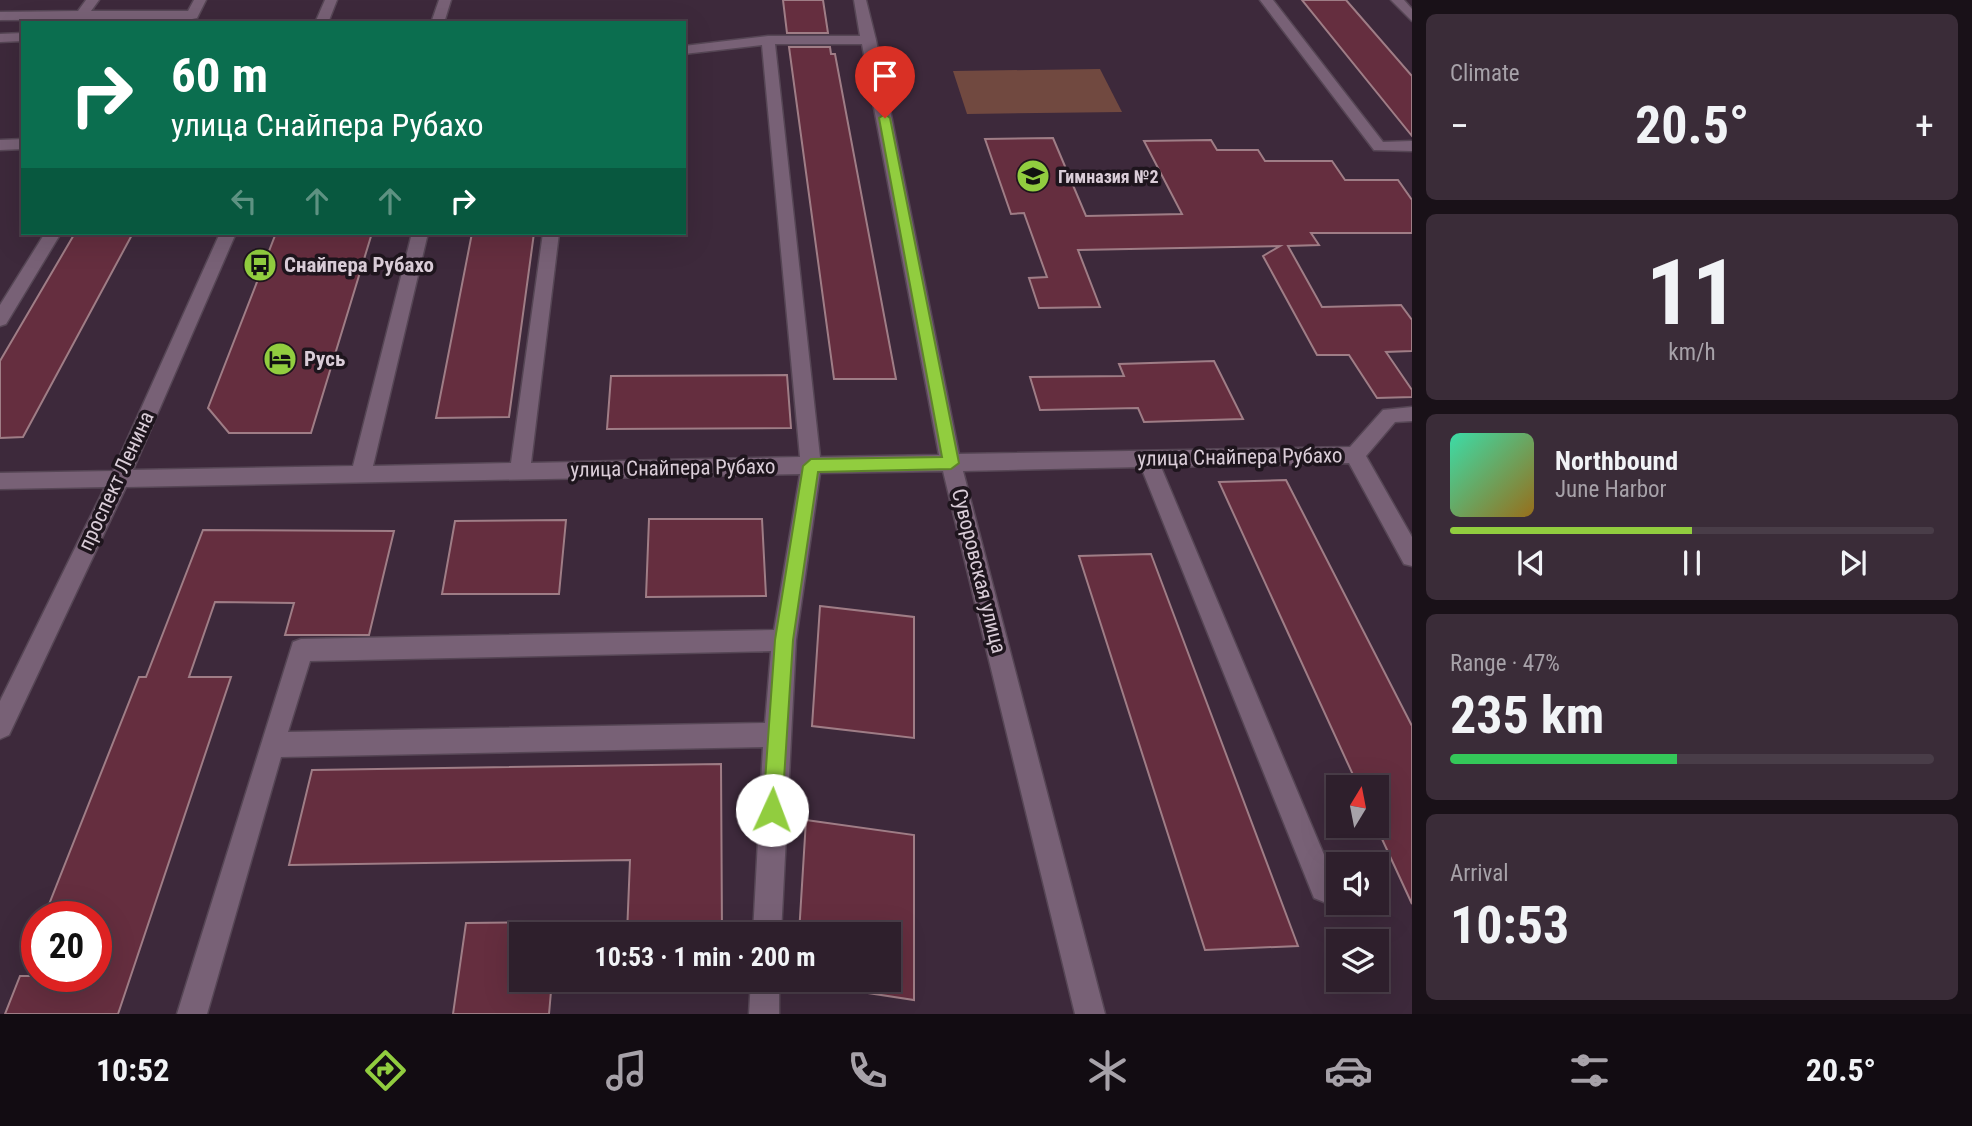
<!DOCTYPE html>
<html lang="en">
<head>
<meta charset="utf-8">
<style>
	:root { --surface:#2e1f2c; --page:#3a2c38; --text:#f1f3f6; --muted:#a7a2a9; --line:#493d48; --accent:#91cd3f }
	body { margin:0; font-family:"Roboto Condensed",sans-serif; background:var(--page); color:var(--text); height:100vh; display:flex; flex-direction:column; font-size:26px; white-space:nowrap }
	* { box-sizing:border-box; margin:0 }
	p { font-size:23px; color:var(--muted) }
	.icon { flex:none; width:38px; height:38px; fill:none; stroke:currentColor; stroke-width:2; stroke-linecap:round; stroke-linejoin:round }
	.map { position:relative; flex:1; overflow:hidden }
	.details { display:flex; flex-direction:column; gap:14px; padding:14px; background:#191118; width:560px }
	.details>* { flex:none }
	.banner { position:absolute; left:21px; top:21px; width:665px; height:214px; border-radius:0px; box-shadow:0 7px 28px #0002,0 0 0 2px var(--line); background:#0b6e4f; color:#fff; overflow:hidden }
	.needle { width:46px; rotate:10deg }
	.controls { position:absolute; left:1326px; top:775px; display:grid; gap:14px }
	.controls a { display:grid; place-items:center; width:63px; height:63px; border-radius:0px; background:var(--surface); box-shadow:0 7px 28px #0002,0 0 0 2px var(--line); font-size:35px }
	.speed { position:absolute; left:21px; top:901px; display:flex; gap:14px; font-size:35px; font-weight:700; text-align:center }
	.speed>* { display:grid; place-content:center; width:91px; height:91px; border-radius:50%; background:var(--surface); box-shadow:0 7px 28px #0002,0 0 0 2px var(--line); line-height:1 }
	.speed .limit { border:10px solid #d22; background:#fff; color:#111 }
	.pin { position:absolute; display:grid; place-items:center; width:60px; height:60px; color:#fff; margin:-72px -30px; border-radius:50% 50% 50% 0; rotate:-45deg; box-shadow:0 0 7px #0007 }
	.pin .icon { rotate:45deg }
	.me { position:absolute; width:77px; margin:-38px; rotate:2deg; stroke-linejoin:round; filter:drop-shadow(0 0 5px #0008) }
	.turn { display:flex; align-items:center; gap:24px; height:147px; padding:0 35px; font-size:32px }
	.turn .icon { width:91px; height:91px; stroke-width:2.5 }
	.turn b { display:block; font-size:49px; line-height:60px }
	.lanes { display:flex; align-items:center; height:66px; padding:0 35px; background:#0003; justify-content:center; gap:35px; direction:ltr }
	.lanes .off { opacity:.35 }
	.big { font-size:52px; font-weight:700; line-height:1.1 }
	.details .card { flex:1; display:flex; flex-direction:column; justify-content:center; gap:10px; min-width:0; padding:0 24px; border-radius:10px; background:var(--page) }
	.details .dial { align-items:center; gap:0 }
	.dial b { font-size:91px; line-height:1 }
	.song { display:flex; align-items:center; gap:21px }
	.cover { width:84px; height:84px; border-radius:10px; background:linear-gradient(135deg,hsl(160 70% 55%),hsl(40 70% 35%)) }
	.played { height:7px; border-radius:4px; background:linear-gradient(90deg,var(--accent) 50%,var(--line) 50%) }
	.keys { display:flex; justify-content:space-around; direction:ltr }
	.heat { display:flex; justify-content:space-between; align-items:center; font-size:38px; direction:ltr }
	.charge { height:10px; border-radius:5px; background:linear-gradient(90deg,#34c759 47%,var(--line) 0) }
	.trip { position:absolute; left:509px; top:922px; width:392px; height:70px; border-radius:0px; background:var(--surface); box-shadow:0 7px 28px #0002,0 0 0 2px var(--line); font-weight:700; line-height:70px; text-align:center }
	.menu { display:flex; height:112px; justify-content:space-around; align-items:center; background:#120c12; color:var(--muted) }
	.menu .icon { width:49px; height:49px }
	.menu .current { color:var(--accent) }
	.menu b { font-size:32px; color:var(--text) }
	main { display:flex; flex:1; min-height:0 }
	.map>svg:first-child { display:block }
</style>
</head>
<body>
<main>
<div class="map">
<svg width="1412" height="1014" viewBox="0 0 1412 1014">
	<rect width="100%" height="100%" fill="#3d293b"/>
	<polygon fill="#714940" points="1100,69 1122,112 967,114 953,71"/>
	<g fill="#652e3f" stroke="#9f7d86" stroke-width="2">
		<polygon points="783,0 823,0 828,33 787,33"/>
		<polygon points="1302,0 1346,0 1412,76 1412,136"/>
		<polygon points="789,47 830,47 831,54 835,54 896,379 834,379"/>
		<polygon points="1053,138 1086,216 1182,214 1144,141 1211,140 1217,150 1258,150 1265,161 1332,161 1345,180 1398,180 1412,200 1412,233 1311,233 1319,245 1288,246 1322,307 1401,305 1412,320 1412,351 1386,352 1412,390 1412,397 1377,398 1349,355 1317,355 1263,256 1280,246 1078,250 1100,307 1039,308 1029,278 1047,277 1024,213 1011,214 985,139"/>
		<polygon points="75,233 133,233 23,437 0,438 0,361"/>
		<polygon points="276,233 372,233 311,433 229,433 208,408"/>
		<polygon points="472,233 534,233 509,417 436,418"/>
		<polygon points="1214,361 1243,419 1144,422 1138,408 1040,410 1030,377 1124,376 1119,364"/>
		<polygon points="787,375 791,428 607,429 611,376"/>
		<polygon points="1286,480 1412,726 1412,904 1376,826 1377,788 1359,788 1219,482"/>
		<polygon points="649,519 762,519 766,596 646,597"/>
		<polygon points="566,520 559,594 442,594 455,521"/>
		<polygon points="203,530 394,531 369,635 285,635 294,603 215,602 189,677 231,677 118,1014 5,1014 20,976 96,976 96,917 44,917 139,677 146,677"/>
		<polygon points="1151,554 1298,946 1205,950 1079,556"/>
		<polygon points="820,606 914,617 914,738 812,726"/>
		<polygon points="721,764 722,934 627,934 630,860 289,865 312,770"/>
		<polygon points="806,820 914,835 914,1000 796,982 889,980 889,934 799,934"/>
		<polygon points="557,922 555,934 522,934 522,980 552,980 549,1014 453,1014 466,923"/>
	</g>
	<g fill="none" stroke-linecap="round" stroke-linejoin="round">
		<defs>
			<g id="minor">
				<polygon points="86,0 99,0 91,11 188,11 194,0 206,0 197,18 192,19 0,20 0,12 78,11"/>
				<polygon points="325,0 337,0 328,23 315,23"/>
				<polygon points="439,0 451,0 444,23 431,23"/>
				<path d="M854 0H866L876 40 959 454 1350 447 1383 410 1412 407V421L1395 422 1366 456 1412 537V566L1404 564 1349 463 1161 467 1338 888 1334 898 1324 902 1314 898 1141 467 963 471 1105 1014H1075L943 471 820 473 796 640 781 934H753L763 747 281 757 207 1014H177L293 642 301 639 774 630 800 474 126 487 9 735 0 739V701L105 487 0 489V473L113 471 220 233H236L133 470 353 466 412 233H428L373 466 511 463 543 233H559L531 463 800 457 762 45 684 54V46L768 36H860ZM775 44H862L939 455 820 457ZM771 651 765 723 288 732 310 661Z"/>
				<polygon points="1260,0 1273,0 1383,142 1412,141 1412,151 1374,150"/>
				<polygon points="1391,0 1404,0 1412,9 1412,21"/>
				<polygon points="23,33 23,41 0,42 0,34"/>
				<polygon points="23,139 23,149 0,150 0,140"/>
				<polygon points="45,233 61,233 6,324 0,326 0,305"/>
				<polygon points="751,980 779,980 779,1014 749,1014"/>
			</g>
		</defs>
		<use href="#minor" stroke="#564655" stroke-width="3"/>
		<use href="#minor" fill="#786176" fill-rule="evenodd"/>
	</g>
	<polygon fill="#91cd3f" stroke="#5e8529" stroke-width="2" points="885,114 890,118 959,463 951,469 818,472 793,640 782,810 779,817 772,820 765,817 763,810 775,640 803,466 811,459 942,457 879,118"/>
	<defs>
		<symbol id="school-disc" viewBox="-11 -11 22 22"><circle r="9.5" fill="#91cd3f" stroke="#1e151d"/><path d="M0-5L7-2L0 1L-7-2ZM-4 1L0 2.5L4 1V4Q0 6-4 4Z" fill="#111"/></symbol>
		<symbol id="bus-disc" viewBox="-11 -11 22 22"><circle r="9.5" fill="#91cd3f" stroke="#1e151d"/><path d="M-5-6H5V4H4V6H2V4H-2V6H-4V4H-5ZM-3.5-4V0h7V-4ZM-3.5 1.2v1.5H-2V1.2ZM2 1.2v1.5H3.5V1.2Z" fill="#111"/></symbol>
		<symbol id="hotel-disc" viewBox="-11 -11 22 22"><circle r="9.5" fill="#91cd3f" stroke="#1e151d"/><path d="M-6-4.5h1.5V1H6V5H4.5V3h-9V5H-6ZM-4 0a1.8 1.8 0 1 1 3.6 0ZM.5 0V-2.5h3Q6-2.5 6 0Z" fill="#111"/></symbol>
	</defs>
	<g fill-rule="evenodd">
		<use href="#school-disc" x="1014" y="157" width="38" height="38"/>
		<use href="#bus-disc" x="241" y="246" width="38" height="38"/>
		<use href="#hotel-disc" x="261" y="340" width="38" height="38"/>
	</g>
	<g text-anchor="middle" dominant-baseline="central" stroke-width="7" stroke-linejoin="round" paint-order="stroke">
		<g font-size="18" font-weight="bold" fill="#dacdd8" stroke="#1e151d" text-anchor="start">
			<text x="1058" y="176">Гимназия №2</text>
		</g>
		<g font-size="21" font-weight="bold" fill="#dacdd8" stroke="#1e151d" text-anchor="start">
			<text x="284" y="265">Снайпера Рубахо</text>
			<text x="304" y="359">Русь</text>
		</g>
		<g font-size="21" fill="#dacdd8" stroke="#1e151d">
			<text transform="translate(1240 457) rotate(-1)">улица Снайпера Рубахо</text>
			<text transform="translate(673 468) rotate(-1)">улица Снайпера Рубахо</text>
			<text transform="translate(116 481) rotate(-65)">проспект Ленина</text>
			<text transform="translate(979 571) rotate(76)">Суворовская улица</text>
		</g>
	</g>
</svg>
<div class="controls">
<a><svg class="needle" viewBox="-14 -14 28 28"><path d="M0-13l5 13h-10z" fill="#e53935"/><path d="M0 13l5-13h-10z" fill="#a7a2a9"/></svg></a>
<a><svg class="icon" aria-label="sound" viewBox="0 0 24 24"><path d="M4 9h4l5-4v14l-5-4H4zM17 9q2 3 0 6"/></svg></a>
<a><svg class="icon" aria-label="layers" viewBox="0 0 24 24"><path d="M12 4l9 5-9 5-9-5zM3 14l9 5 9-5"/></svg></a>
</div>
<div class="speed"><div class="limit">20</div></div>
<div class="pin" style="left:885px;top:118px;background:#d93025"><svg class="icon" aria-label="arrive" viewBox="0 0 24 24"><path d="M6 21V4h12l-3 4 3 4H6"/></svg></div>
<svg class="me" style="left:772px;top:810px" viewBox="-20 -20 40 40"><circle r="19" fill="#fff"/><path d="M0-13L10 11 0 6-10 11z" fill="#91cd3f"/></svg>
<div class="trip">10:53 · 1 min · 200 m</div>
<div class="banner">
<div class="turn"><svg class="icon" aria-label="right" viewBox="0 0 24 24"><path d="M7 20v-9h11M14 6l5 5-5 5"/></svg><div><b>60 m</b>улица Снайпера Рубахо</div></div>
<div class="lanes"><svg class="icon off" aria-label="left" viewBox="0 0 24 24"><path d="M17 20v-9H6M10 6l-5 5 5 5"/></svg><svg class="icon off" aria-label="ahead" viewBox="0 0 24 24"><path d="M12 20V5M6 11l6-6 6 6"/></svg><svg class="icon off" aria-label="ahead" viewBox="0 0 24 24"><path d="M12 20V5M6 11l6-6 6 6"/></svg><svg class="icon" aria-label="right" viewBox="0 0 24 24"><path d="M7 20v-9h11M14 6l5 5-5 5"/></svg></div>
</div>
</div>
<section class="details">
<div class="card"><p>Climate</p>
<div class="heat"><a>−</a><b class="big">20.5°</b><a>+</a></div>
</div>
<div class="card dial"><b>11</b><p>km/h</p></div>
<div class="card">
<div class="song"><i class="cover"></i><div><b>Northbound</b><p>June Harbor</p></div></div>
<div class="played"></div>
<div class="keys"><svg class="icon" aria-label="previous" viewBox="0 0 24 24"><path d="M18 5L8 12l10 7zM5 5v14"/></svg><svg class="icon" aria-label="pause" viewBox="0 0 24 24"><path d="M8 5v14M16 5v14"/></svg><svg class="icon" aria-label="next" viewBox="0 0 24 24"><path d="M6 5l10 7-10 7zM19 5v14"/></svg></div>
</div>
<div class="card"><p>Range · 47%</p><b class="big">235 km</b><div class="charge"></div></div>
<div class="card"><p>Arrival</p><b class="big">10:53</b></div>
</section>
</main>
<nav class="menu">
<b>10:52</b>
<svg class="icon current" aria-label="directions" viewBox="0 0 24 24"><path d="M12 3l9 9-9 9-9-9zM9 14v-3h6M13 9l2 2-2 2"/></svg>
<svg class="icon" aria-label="music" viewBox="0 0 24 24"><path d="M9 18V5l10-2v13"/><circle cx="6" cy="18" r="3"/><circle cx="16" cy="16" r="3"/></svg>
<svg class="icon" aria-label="phone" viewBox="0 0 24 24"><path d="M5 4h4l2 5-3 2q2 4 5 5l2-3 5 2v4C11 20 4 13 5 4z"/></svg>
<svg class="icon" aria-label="climate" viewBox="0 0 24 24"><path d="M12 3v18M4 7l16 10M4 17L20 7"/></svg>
<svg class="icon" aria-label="car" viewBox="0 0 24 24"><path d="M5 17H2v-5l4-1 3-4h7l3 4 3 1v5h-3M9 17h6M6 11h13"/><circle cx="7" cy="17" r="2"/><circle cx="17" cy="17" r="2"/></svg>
<svg class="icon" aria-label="filters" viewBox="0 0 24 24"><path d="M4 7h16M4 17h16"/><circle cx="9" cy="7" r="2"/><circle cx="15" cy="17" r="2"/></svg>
<b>20.5°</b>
</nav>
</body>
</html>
